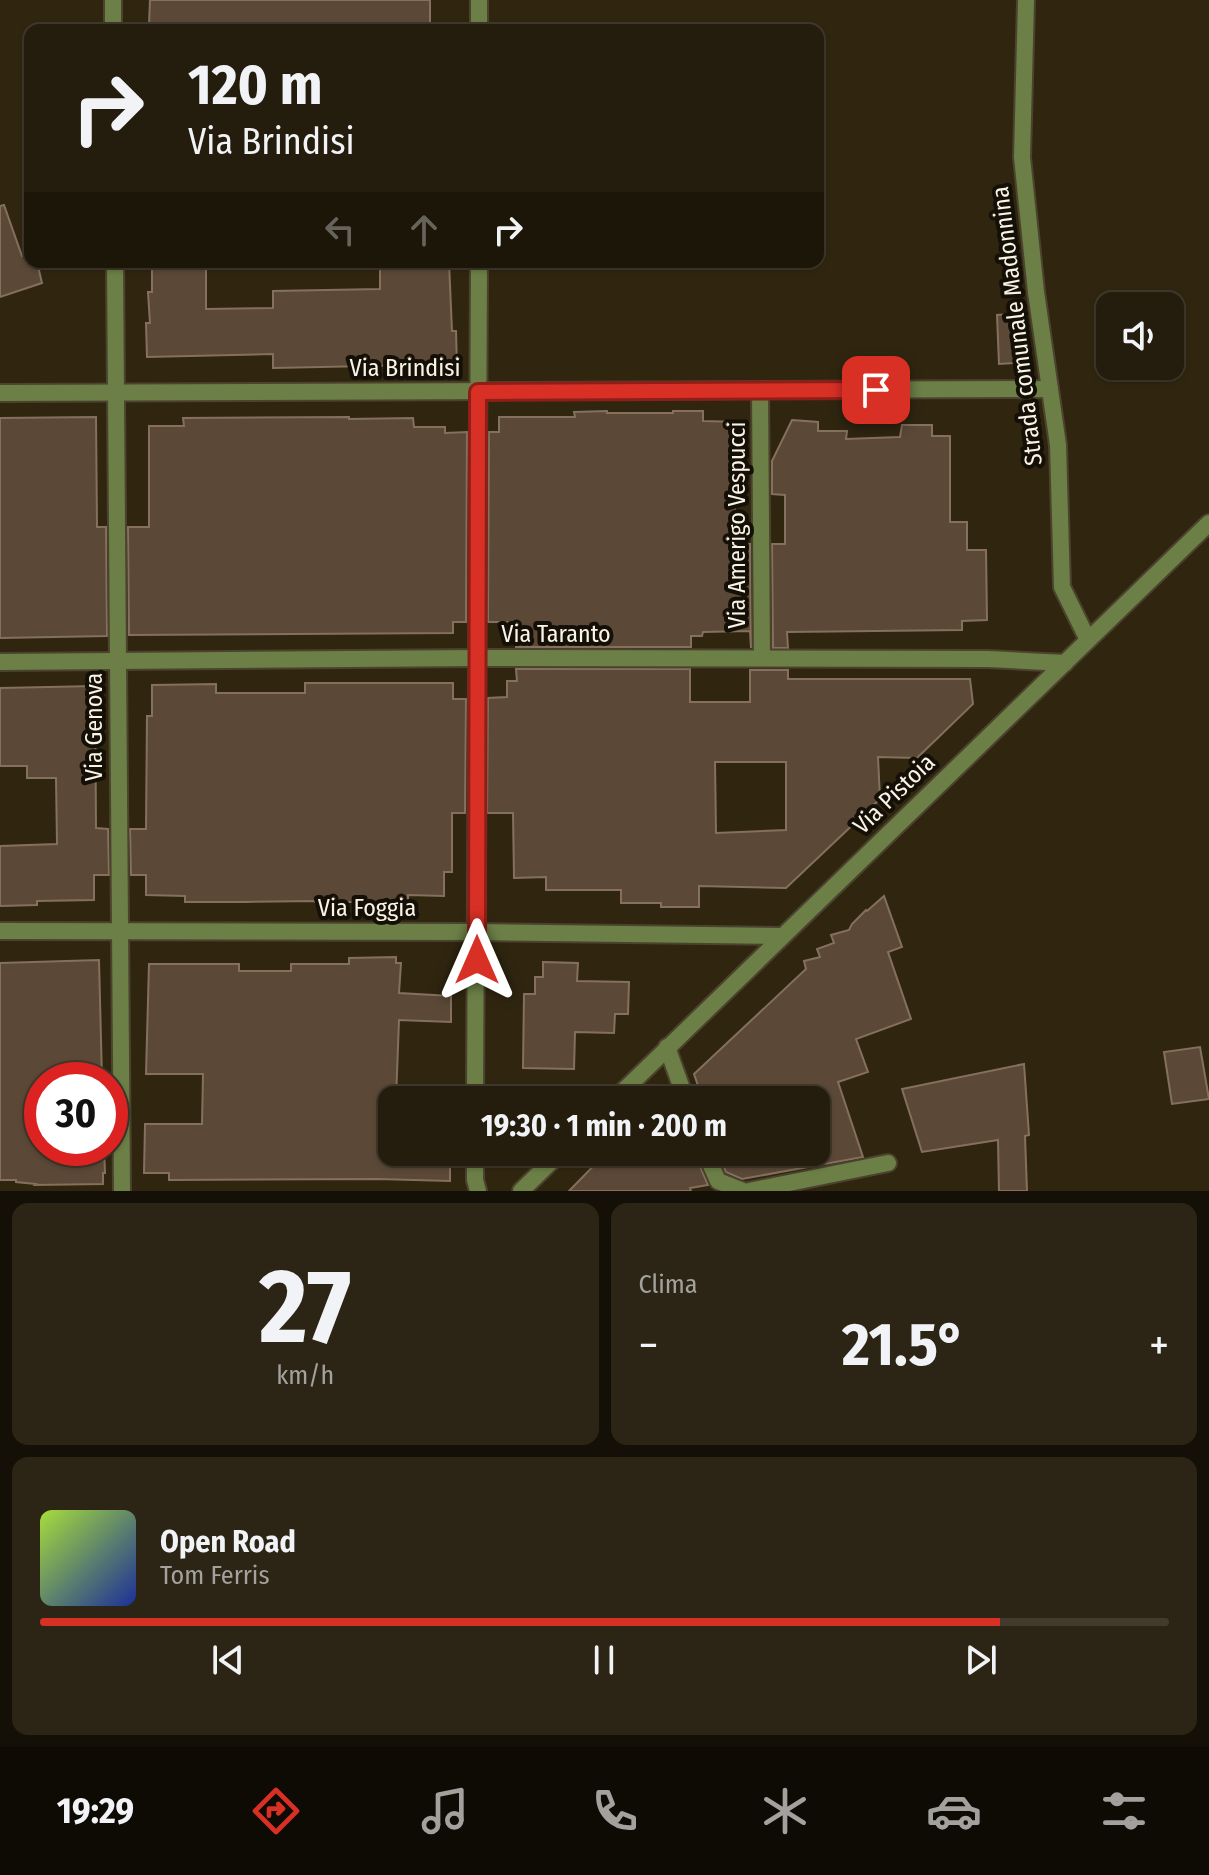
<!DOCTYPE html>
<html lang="it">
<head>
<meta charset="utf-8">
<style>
	:root { --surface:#241c0c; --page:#2c2515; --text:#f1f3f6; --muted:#a3a19d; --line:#413a2d; --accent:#d93025 }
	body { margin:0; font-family:"Fira Sans Condensed",sans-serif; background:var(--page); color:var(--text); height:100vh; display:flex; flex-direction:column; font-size:30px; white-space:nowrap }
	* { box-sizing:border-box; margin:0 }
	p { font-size:26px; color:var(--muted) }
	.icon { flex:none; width:44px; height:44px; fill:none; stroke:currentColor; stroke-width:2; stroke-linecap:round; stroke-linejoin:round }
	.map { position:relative; height:1191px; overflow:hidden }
	.side { display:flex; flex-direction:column; gap:12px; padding:12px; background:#140f07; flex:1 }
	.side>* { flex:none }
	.guide { position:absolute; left:24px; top:24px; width:800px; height:244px; border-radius:16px; box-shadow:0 2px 6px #0004,0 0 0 2px var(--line); background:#241c0c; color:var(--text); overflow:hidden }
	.fabs { position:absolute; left:1096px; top:292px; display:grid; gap:16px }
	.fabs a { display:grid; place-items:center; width:88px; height:88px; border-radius:16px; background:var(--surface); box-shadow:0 2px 6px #0004,0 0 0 2px var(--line); font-size:40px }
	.speed { position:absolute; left:24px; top:1062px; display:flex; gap:16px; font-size:40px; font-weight:700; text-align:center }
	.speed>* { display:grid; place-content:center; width:104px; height:104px; border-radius:50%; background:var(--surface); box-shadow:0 2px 6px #0004,0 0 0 2px var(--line); line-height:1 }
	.speed .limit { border:12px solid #d22; background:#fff; color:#111 }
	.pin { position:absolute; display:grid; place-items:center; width:68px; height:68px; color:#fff; margin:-34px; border-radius:16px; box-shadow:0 4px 12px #0006 }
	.me { position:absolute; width:88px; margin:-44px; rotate:0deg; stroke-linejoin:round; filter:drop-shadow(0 0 6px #0008) }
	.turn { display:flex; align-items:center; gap:28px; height:168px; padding:0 32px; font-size:36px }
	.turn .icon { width:104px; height:104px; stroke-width:2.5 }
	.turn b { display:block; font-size:56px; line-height:68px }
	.lanes { display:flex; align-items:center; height:76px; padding:0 32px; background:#0003; justify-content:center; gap:40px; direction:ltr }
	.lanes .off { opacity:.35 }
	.big { font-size:60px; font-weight:700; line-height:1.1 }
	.side .tile { flex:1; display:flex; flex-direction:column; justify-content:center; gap:12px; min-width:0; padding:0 28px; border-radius:16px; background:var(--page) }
	.side .dial { align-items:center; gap:0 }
	.dial b { font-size:104px; line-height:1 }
	.song { display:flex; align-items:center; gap:24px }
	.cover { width:96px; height:96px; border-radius:12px; background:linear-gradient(135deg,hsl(80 70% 55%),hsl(230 70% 35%)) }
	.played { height:8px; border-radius:4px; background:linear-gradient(90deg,var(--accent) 85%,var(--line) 85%) }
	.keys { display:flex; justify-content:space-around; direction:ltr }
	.heat { display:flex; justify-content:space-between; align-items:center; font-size:44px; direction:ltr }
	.side .tiles { flex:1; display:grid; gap:12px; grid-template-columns:1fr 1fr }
	.tile:last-child { grid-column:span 2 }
	.trip { position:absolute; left:378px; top:1086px; width:452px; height:80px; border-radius:16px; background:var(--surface); box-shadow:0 2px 6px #0004,0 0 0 2px var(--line); font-weight:700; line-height:80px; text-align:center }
	.menu { display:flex; height:128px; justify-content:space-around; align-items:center; background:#0e0b05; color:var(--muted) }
	.menu .icon { width:56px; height:56px }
	.menu .current { color:var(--accent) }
	.menu b { font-size:36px; color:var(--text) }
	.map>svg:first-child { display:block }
</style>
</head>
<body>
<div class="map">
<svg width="1209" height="1191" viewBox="0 0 1209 1191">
	<rect width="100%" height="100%" fill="#302610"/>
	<g fill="#5b4837" stroke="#84705d" stroke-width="2" fill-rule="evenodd">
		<polygon points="150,0 430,0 430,30 262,30 262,27 149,25"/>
		<polygon points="4,205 22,256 30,254 30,262 37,262 42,283 0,297 0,206"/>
		<polygon points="152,262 206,262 206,309 273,308 273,291 380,289 380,262 449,262 452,331 456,331 457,368 416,368 417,365 273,368 273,354 147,357 146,323 150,323 148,292 152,292"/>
		<polygon points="1026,313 1029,362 999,364 997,315"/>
		<polygon points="607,411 607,413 673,413 673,411 703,411 703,421 739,422 739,494 735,494 735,544 750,544 751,648 750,631 703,632 702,636 691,636 691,647 516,647 516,622 488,622 489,432 499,432 499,417 575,417 574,412"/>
		<polygon points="96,417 97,527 106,527 107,636 0,638 0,418"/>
		<polygon points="349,417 349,419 413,418 414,427 445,427 445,433 467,432 466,622 453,622 453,633 129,635 128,527 149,527 149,426 184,426 183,418"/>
		<polygon points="792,420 818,422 818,431 847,431 846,439 900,437 902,425 932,425 932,436 950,436 950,522 967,522 967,550 986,550 987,620 962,621 962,630 787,632 788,648 773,648 772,544 785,544 785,495 772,494 772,461"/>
		<path d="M516 669H690V702H750V670H788V679H970L973 704 917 758 878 757 880 799 786 888 699 886V907H661V903H621V890H546V877L514 878 513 813H487L488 698 507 697V681H517ZM715 762H786V830L716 833Z"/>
		<polygon points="305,683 453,683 453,699 466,699 465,813 452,813 452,872 444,872 444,896 408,895 408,902 315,902 315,901 244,902 185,902 185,896 146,895 146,875 131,875 130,829 146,829 147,716 152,716 152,685 216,684 216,693 305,693"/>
		<polygon points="95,686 96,828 108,829 109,875 94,875 94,900 37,901 37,905 0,906 0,846 57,844 56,778 27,778 27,766 0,766 0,688"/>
		<polygon points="884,896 902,947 888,952 911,1019 856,1039 868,1072 838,1082 863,1157 742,1179 726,1172 717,1152 816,1152 816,1144 824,1141 816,1114 816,1100 703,1100 694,1074 806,969 804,961 820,957 817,949 834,943 831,935 849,930 852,924 866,910 867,911"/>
		<polygon points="396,957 396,963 401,963 399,993 451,996 451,1022 399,1020 396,1100 392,1100 392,1152 450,1152 450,1181 378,1179 169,1180 169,1173 144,1173 145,1124 202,1124 203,1074 146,1074 149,964 239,964 239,971 291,971 291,964 349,964 349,958"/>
		<polygon points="99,960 102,1080 42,1080 42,1148 104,1148 105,1173 103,1173 103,1184 35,1185 36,1184 16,1182 16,1180 0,1180 0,963"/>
		<polygon points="543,962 578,963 577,981 629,982 628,1014 615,1014 614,1033 575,1032 574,1069 523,1068 524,994 535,994 535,977 543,977"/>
		<polygon points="1200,1047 1209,1099 1172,1104 1164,1052"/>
		<polygon points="1024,1064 1029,1135 1025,1136 1027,1191 999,1191 998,1140 922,1152 902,1089"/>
		<polygon points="607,1152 694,1152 708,1185 690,1188 691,1191 569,1191"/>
	</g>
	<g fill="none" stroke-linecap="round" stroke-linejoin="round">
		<defs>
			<g id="minor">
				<polyline points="113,0 113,30"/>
				<polyline points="1026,0 1022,157 1036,292 1058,445 1062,587 1088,640"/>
				<polyline points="479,30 479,0"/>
				<polyline points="115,262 122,1191"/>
				<polyline points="760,390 762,658"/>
				<polyline points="0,393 1050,389"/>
				<polyline points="0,662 478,658 988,659 1065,663"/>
				<polyline points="0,931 477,932 781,936"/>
				<polyline points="667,1047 686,1100"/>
				<polyline points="475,1100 479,262"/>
				<polyline points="475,1152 475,1180 478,1191"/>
				<polyline points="705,1152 718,1181 743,1191"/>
				<polyline points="749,1191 888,1163"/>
			</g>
			<g id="tertiary">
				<polyline points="614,1100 1209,523"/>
				<polyline points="521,1191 561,1152"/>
			</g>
		</defs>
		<use href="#minor" stroke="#4c432e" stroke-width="20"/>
		<use href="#tertiary" stroke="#4c432e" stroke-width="20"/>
		<use href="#minor" stroke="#6b7f46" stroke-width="16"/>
		<use href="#tertiary" stroke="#6b7f46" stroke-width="16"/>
	</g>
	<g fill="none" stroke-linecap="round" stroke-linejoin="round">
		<defs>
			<polyline id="route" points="477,960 478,392 876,390"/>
		</defs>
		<use href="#route" stroke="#8d1f18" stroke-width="20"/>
		<use href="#route" stroke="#d93025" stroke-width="14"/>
	</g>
	<g text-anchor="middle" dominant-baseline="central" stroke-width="8" stroke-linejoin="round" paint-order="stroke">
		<g font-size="24" fill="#faf4e6" stroke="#141007">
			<text transform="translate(1017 326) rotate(-97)">Strada comunale Madonnina</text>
			<text x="405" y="368">Via Brindisi</text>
			<text transform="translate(737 525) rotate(-90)">Via Amerigo Vespucci</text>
			<text x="556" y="634">Via Taranto</text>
			<text transform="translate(94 727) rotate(-90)">Via Genova</text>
			<text transform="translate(894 794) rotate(-44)">Via Pistoia</text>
			<text x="367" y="908">Via Foggia</text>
		</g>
	</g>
</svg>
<div class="fabs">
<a><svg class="icon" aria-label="sound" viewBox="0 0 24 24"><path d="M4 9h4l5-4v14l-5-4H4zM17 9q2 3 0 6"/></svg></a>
</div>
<div class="speed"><div class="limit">30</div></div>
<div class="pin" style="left:876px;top:390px;background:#d93025"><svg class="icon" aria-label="arrive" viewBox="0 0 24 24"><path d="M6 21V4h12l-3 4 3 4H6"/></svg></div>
<svg class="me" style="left:477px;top:960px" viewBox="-20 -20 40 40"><path d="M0-17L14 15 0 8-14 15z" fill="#d93025" stroke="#fff" stroke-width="4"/></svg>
<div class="trip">19:30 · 1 min · 200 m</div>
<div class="guide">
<div class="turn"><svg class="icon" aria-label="right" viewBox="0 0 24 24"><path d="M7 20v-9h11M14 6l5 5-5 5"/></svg><div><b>120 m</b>Via Brindisi</div></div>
<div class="lanes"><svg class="icon off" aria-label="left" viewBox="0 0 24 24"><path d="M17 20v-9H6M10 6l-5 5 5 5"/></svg><svg class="icon off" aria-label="ahead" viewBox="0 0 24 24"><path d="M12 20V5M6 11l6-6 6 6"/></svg><svg class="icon" aria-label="right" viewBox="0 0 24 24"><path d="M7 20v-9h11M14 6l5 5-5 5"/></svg></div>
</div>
</div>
<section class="side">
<div class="tiles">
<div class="tile dial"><b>27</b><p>km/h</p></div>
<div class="tile"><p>Clima</p>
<div class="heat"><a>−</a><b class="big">21.5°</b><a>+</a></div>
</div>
<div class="tile">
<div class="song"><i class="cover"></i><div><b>Open Road</b><p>Tom Ferris</p></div></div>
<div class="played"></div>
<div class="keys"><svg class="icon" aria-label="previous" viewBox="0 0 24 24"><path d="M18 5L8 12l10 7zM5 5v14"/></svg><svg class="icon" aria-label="pause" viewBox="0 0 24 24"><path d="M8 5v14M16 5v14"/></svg><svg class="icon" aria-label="next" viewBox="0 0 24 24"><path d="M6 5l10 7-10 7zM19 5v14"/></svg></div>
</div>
</div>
</section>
<nav class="menu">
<b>19:29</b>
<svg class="icon current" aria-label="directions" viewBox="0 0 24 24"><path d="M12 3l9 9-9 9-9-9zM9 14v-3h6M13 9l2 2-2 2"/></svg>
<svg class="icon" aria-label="music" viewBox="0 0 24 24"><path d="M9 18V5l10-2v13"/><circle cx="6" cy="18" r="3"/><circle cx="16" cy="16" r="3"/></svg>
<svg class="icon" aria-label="phone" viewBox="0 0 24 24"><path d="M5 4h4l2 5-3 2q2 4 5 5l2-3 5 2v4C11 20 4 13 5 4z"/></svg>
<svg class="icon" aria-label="climate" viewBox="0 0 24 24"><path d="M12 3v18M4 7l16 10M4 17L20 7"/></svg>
<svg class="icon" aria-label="car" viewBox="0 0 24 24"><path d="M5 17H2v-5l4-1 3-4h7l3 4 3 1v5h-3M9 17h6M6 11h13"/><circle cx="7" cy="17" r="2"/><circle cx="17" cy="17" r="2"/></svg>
<svg class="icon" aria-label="filters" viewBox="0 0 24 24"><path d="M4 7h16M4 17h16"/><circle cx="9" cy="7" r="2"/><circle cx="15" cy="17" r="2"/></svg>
</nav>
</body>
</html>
